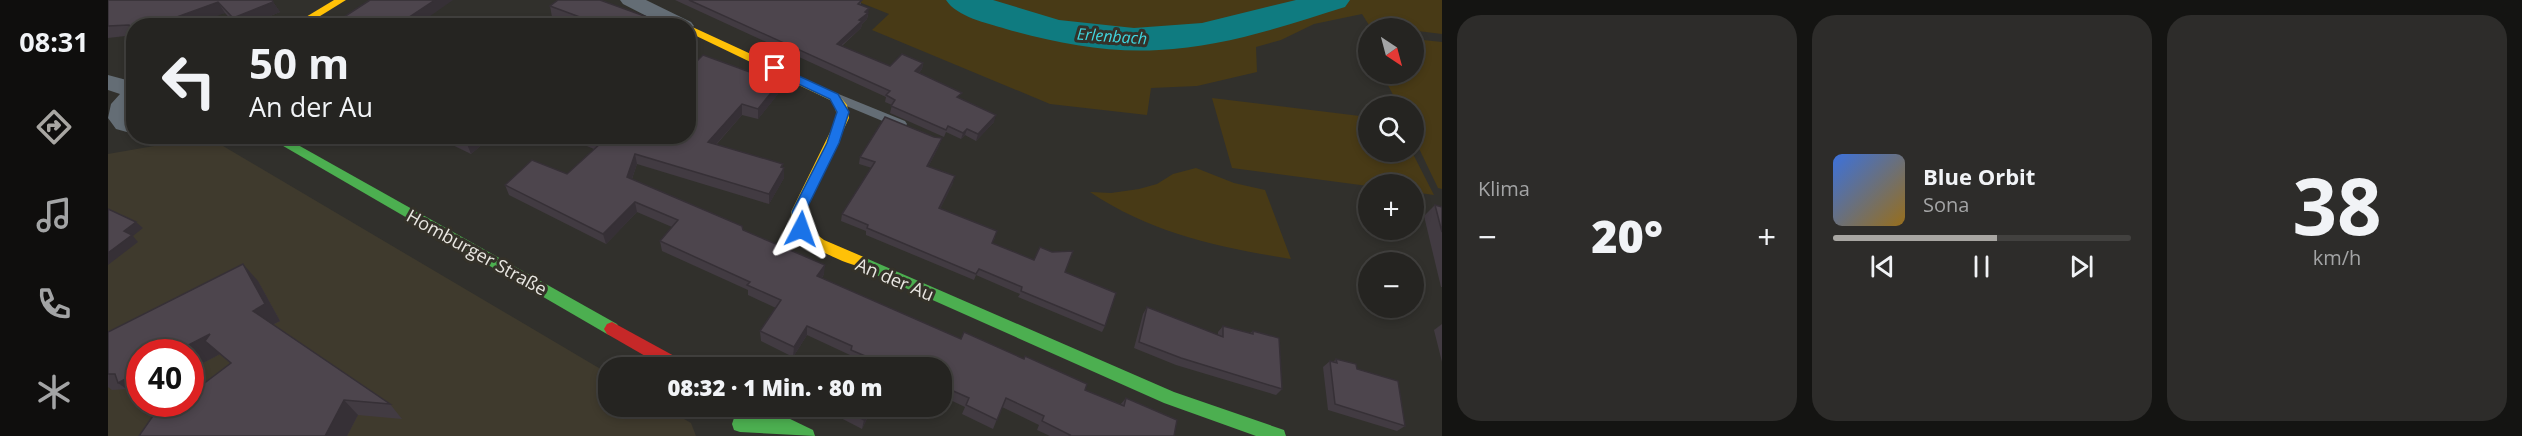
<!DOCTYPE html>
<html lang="de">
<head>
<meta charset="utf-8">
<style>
	:root { --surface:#252421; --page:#2d2c2a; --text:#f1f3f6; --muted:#a3a4a5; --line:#42413f; --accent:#a8a6a2 }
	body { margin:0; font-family:"Open Sans",sans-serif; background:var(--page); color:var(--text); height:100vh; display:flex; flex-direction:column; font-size:22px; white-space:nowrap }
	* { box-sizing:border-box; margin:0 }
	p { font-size:20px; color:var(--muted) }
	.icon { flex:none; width:33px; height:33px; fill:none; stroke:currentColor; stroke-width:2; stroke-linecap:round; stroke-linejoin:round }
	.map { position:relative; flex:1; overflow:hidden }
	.details { display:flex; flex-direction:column; gap:15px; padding:15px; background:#141412; width:1080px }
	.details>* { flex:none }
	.hud { position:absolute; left:18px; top:18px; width:570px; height:126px; border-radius:24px; box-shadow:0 3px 9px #0003,0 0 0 2px var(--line); background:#252421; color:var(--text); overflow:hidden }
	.needle { width:39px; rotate:144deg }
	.buttons { position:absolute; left:1250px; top:18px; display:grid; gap:12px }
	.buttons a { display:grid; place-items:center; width:66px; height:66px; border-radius:50%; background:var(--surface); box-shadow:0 3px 9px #0003,0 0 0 2px var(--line); font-size:30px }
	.speed { position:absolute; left:18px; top:339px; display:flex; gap:12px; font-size:30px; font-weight:700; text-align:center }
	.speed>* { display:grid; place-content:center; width:78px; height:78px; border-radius:50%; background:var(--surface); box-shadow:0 3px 9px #0003,0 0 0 2px var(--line); line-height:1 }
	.speed .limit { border:9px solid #d22; background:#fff; color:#111 }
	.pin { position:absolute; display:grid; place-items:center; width:51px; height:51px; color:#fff; margin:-26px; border-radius:12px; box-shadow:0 3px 9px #0006 }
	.me { position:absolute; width:66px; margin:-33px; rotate:4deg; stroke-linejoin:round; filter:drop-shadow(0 0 4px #0008) }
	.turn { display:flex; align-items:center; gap:21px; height:126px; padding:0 24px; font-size:27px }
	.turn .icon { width:78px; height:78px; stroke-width:2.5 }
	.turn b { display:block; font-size:42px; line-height:51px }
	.big { font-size:45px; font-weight:800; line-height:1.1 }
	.details .tile { flex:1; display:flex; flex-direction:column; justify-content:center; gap:9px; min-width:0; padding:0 21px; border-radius:24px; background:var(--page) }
	.details .dial { align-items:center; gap:0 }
	.dial b { font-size:78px; line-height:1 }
	.song { display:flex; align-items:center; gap:18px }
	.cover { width:72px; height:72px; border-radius:9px; background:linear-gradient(135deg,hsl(220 70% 55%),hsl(40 70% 35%)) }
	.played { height:6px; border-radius:3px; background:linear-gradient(90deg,var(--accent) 55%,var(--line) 55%) }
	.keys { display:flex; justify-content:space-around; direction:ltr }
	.heat { display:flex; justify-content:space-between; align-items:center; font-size:33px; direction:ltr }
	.details .tiles { flex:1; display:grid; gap:15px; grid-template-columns:repeat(3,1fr) }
	.trip { position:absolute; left:490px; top:357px; width:354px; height:60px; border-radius:24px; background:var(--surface); box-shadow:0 3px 9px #0003,0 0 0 2px var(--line); font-weight:800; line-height:60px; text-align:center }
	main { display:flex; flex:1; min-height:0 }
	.tab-bar { display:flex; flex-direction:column; width:108px; justify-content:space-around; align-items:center; background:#0f0e0d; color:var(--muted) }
	.tab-bar .icon { width:42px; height:42px }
	.tab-bar .on { color:var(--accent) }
	.tab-bar b { font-size:27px; color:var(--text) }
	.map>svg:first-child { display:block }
</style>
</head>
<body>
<main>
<nav class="tab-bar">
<b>08:31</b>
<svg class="icon on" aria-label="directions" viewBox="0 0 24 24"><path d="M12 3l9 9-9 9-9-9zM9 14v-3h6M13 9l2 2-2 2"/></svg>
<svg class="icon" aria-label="music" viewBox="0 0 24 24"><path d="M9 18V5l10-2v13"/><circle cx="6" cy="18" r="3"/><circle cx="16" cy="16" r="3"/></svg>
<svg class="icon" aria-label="phone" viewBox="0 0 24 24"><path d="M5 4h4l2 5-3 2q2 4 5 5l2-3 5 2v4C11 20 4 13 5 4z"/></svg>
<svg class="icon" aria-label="climate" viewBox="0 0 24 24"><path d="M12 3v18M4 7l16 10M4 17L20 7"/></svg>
</nav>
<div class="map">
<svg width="1334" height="436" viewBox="0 0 1334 436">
	<rect width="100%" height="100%" fill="#31302c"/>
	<path fill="#3f3a2d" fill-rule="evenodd" d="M92 138 110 143 501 374V406L555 407 583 423 588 436H0V154ZM32 352H82V404H32Z"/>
	<g fill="#483a16">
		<polygon points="746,0 1334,0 1334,34 1261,25 1254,14 1206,24 1173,40 1148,47 1149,72 1089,86 1043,88 1039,115 942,104 764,30 781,14"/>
		<polygon points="1305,39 1334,42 1334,189 1330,188 1305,136 1305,106 1291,106 1274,74 1305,74"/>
		<polygon points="1104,98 1260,117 1260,152 1304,152 1326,195 1305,192 1305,184 1260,184 1260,186 1124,168"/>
		<path d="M1088 168 1126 183 1157 190 1183 259C1110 247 1045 234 982 192L1003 193 1031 189 1049 184 1065 174Z"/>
	</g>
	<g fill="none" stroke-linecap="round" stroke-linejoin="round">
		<path fill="#0f7b80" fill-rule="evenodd" d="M838 0H885L951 20 1026 28 1094 23 1188 0H1242L1237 7C1177 26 1114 47 1051 50 999 53 948 43 898 29 879 23 849 17 838 0Z"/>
		<polygon fill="#646d75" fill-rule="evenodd" points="728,93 797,121 799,124 797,127 789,127 724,100 722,97"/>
		<g fill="#646d75" fill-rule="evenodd">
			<polygon points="512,0 538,0 583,22 586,26 580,31 580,26 558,26 515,4"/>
			<polygon points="0,75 26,82 23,116 26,118 26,134 8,129 0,118 3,104 12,94 0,90"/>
		</g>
		<g fill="#4caf50" fill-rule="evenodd">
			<polygon points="158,136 174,136 509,324 512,329 509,334 504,336 499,334"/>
			<polygon points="753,256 1066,392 1176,430 1178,436 1148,436 1056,403 748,266 746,262 748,258"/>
			<polygon points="632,416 678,417 705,430 707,436 632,432 626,430 624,424 626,418"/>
		</g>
		<g fill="#ffc107" fill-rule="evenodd">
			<polygon points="226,0 238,0 196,26 183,26"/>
			<path d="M580 25 730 94 739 105 741 118 697 212 699 227 716 240 758 258 760 262 758 266C745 270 694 243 687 231 684 226 684 218 683 212L729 118 727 106 722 100 580 32V26H577Z"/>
		</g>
		<polygon fill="#c62828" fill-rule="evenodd" points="504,322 579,363 581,368 558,368 499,334 496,329 499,324"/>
	</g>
	<g fill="#423b42">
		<polygon points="0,0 165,2 172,12 138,26 129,26 117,13 26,35 0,38"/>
		<polygon points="567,0 753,0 753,5 760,15 759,19 754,24 753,28 734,46 782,66 815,63 814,69 811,73 852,98 886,122 868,141 857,135 853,139 838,132 836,137 782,113 784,105 777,102 778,97"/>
		<polygon points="442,6 564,26 469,26 444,17"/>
		<polygon points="580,70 670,94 650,119 634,115 608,145 675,168 676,178 661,204 529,164 524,179 635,230 716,274 714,278 853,339 1012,405 1018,398 1066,436 942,436 929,430 931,425 894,407 885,429 854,414 857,407 834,396 834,368 751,368 753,364 741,359 742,355 699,335 685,357 653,341 652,331 668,308 640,295 640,290 554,251 552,241 564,227 529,212 498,244 401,195 397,185 459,174 486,149 455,136 580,136"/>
		<polygon points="326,136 384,136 363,154"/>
		<polygon points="832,144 820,167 845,183 832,209 887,238 884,243 957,272 997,326 994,332 910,297 912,294 868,275 866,280 758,235 758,231 733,221 734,214 764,168 751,164 752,157"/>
		<polygon points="1327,205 1334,207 1334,287 1333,287 1316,216"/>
		<polygon points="150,281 172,321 165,325 282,404 294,419 250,415 239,436 31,436 59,411 123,364 112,354 82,370 82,352 32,352 32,398 20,389 4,390 0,387 0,332"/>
		<polygon points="1039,307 1110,335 1110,332 1115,326 1142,333 1145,331 1174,389 1168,395 1068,365 1026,348 1035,314"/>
		<polygon points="1334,324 1334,362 1326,330"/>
		<polygon points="1228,359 1249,369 1297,426 1289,431 1220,410 1215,367 1222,361 1225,362"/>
		<polygon points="728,406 765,406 754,429 727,415"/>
	</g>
	<g fill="#363036">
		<polygon points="327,0 345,0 308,26 300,18"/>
		<polygon points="110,2 117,13 83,26 59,26 69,17"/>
		<polygon points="165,2 172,12 138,26 130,26 125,18"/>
		<polygon points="761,8 759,19 754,24 753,28 728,50 729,44"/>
		<polygon points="585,33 586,43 580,48 580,37"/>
		<polygon points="815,63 814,69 806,78 807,71"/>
		<polygon points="670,84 670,94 650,119 650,109"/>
		<polygon points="634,104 634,115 601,152 600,142"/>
		<polygon points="888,115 886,122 868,141 870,134"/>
		<polygon points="859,129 857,135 853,139 855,133"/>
		<polygon points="367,136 384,136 363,154 359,144"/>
		<polygon points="834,138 832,144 817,173 819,166"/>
		<polygon points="527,154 529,164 521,187 519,177"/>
		<polygon points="675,164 675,170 676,168 676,178 661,204 661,194"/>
		<polygon points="847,176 845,183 829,215 831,208"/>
		<polygon points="527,202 529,212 498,244 495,234"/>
		<polygon points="28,222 35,228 25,236 30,242 0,265 0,253 16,231"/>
		<polygon points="135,264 150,281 172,321 160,327 145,311"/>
		<polygon points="717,265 716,274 709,286 709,276"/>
		<polygon points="699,326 699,335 685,357 686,347"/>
		<polygon points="102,334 97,341 112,354 82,370 82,352 67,352"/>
		<polygon points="32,371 32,398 31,398 10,383"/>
		<polygon points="236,400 250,415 239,436 217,436"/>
		<polygon points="763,406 765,406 754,429 756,420"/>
	</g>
	<g fill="#4d454d" stroke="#363036" stroke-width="1.5">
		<polygon points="0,0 164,0 165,2 125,18 110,2 69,17 71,21 59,26 26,26 26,35 21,25 0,26"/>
		<polygon points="262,0 327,0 300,18 317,26 222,26"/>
		<polygon points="450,0 492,0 564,26 496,26 442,6"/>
		<polygon points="581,0 754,0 750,4 761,8 757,12 760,13 751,20 754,21 729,44 782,66 794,54 815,63 807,71 854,93 849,97 888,115 870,134 859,129 855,133 840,126 838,130 783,106 787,100 778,95 782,91"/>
		<polygon points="595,55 664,80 670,84 650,109 634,104 600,142 675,164 673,167 676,168 661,194 527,154 519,177 634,226 635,230 717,265 709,276 853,339 856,332 916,359 917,356 979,384 977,390 1016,406 1018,398 1069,420 1066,436 961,436 962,435 934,421 936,416 898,398 889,420 858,405 861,398 834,386 834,368 796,368 786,363 783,368 751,368 757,356 743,350 744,346 699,326 686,347 652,331 673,300 639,285 642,282 552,241 570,220 527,202 495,234 397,185 424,160 459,174 493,143 477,136 580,136 580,70"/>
		<polygon points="777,117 826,137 834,138 819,166 847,176 831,208 889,231 884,243 926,260 932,247 944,252 965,251 957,272 1008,293 997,326 913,291 914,287 871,269 868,274 759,228 760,225 734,214 767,162 752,157"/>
		<polygon points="343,136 367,136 359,144"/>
		<polygon points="1327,205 1334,207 1334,232"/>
		<polygon points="0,209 28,222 16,231 24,235 0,253"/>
		<polygon points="135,264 157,304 145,311 282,404 236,400 217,436 31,436 49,410 59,411 70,404 82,404 82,394 123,363 97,341 102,334 67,352 32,352 32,371 10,383 7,374 0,374 0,332"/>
		<polygon points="1039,307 1115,337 1115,326 1145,334 1145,331 1171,338 1174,389 1073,358 1031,342"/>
		<polygon points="1228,359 1248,364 1249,369 1290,381 1297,426 1227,404 1222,361 1229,363"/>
		<polygon points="729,406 763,406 756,420"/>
	</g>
	<polygon fill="#1a73e8" stroke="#114b97" stroke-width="1.5" points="667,65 730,94 741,112 731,143 697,212 700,229 693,234 686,229 684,212 719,143 729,112 722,99 663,71 661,68"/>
	<g text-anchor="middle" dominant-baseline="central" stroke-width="6" stroke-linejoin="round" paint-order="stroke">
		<g font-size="16" font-style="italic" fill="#41d6df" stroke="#343129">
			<text transform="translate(1004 36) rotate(4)">Erlenbach</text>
		</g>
		<g font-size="18" fill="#e8e6e1" stroke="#343129">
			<text transform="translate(369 252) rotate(29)">Homburger Straße</text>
			<text transform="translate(787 279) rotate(23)">An der Au</text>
		</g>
	</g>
</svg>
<div class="buttons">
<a><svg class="needle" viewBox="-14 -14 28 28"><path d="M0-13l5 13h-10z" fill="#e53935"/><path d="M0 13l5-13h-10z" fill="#a3a4a5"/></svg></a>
<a><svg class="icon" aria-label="search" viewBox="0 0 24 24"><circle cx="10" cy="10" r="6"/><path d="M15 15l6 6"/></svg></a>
<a>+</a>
<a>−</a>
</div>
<div class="speed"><div class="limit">40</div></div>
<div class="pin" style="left:667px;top:68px;background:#d93025"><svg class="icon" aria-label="arrive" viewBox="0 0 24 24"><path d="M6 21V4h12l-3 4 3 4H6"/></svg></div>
<svg class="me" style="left:693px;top:229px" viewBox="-20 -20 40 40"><path d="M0-17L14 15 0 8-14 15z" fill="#1a73e8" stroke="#fff" stroke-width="4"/></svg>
<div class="trip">08:32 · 1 Min. · 80 m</div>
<div class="hud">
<div class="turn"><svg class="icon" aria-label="left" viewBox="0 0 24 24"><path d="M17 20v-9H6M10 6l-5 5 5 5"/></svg><div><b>50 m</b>An der Au</div></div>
</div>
</div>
<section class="details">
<div class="tiles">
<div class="tile"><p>Klima</p>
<div class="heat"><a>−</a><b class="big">20°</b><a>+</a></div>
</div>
<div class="tile">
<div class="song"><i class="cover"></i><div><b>Blue Orbit</b><p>Sona</p></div></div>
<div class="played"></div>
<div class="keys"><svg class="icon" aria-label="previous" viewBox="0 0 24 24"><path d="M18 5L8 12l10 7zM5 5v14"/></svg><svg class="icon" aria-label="pause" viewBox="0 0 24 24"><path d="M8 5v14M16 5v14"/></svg><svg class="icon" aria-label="next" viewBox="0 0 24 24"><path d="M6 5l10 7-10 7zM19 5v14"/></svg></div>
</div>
<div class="tile dial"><b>38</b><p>km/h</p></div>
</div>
</section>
</main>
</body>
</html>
